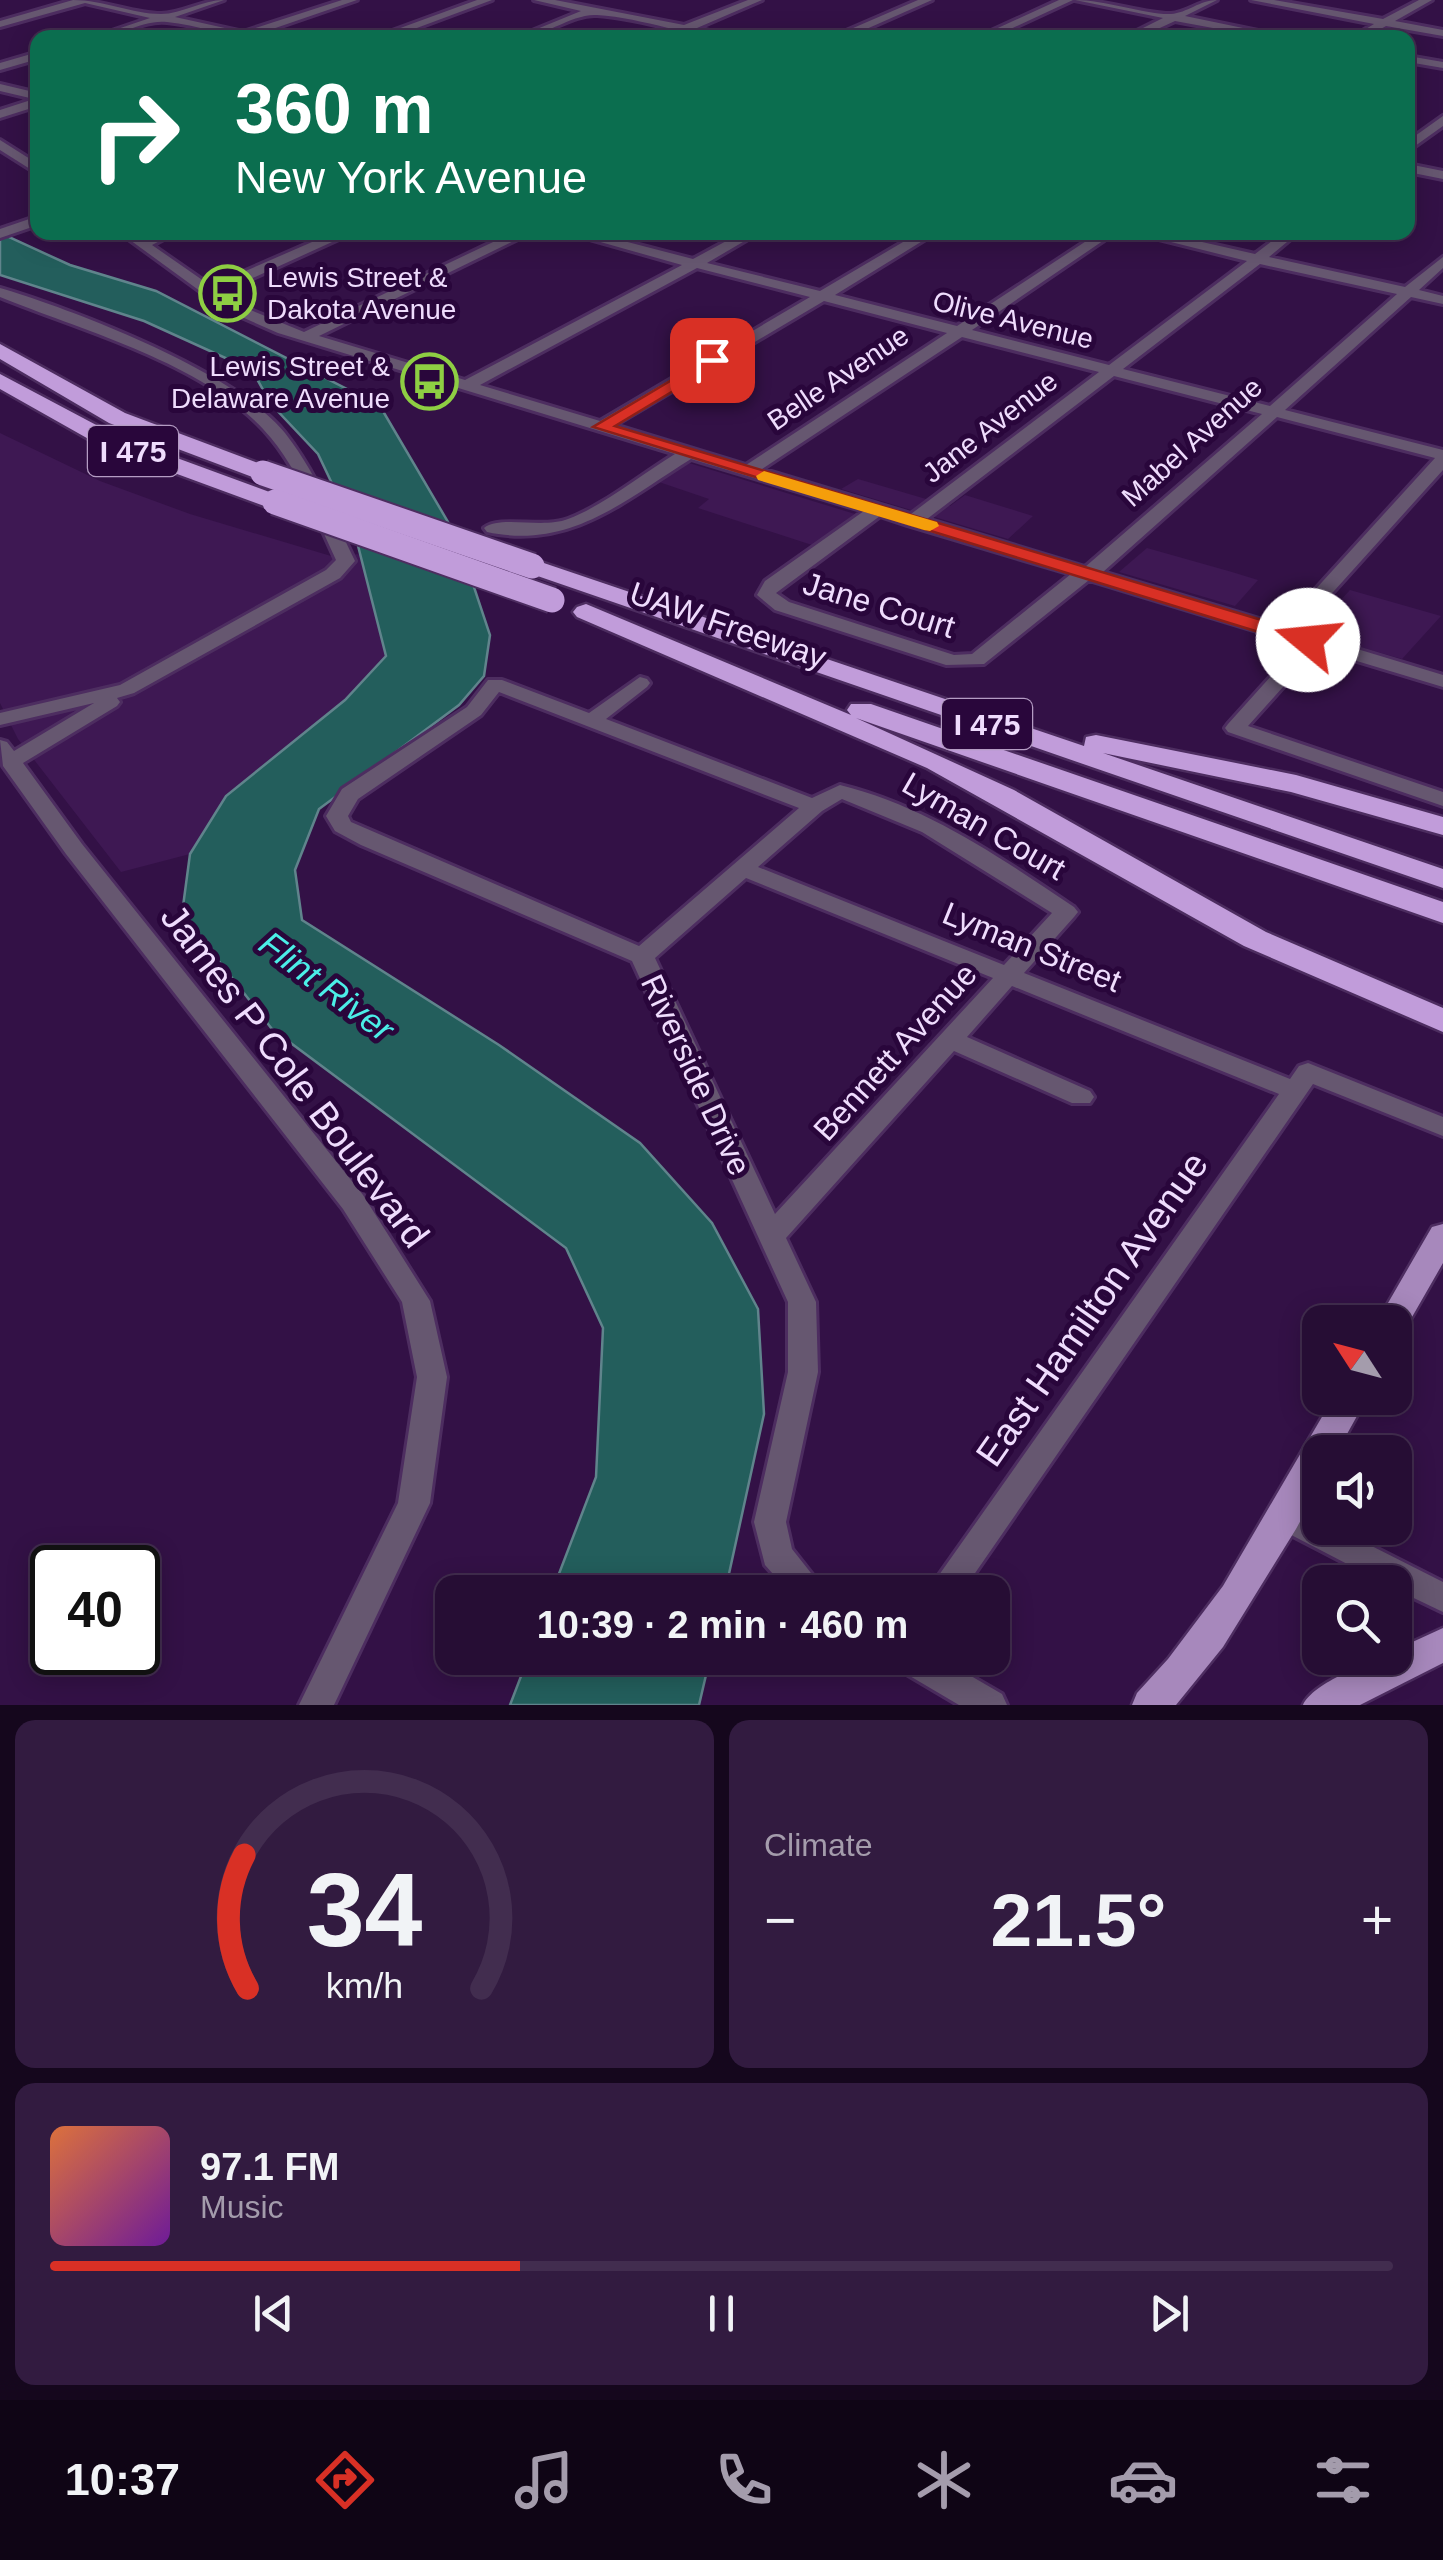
<!DOCTYPE html>
<html lang="en">
<head>
<meta charset="utf-8">
<style>
	:root { --surface:#260d34; --page:#321b40; --text:#f1f3f6; --muted:#a49cac; --line:#422d4f; --accent:#d93025 }
	body { margin:0; font-family:Helvetica,sans-serif; background:var(--page); color:var(--text); height:100vh; display:flex; flex-direction:column; font-size:38px; white-space:nowrap }
	* { box-sizing:border-box; margin:0 }
	p { font-size:32px; color:var(--muted) }
	.icon { flex:none; width:55px; height:55px; fill:none; stroke:currentColor; stroke-width:2; stroke-linecap:round; stroke-linejoin:round }
	.map { position:relative; height:1705px; overflow:hidden }
	.sheet { display:flex; flex-direction:column; gap:15px; padding:15px; background:#15071d; flex:1 }
	.sheet>* { flex:none }
	.top-card { position:absolute; left:30px; top:30px; width:1385px; height:210px; border-radius:20px; box-shadow:0 5px 25px #0003,0 0 0 2px var(--line); background:#0b6e4f; color:#fff; overflow:hidden }
	.needle { width:65px; rotate:306deg }
	.controls { position:absolute; left:1302px; top:1305px; display:grid; gap:20px }
	.controls a { display:grid; place-items:center; width:110px; height:110px; border-radius:20px; background:var(--surface); box-shadow:0 5px 25px #0003,0 0 0 2px var(--line); font-size:50px }
	.speed { position:absolute; left:30px; top:1545px; display:flex; gap:20px; font-size:50px; font-weight:700; text-align:center }
	.speed>* { display:grid; place-content:center; width:130px; height:130px; border-radius:50%; background:var(--surface); box-shadow:0 5px 25px #0003,0 0 0 2px var(--line); line-height:1 }
	.speed .limit { border:5px solid #111; border-radius:15px; background:#fff; color:#111 }
	.pin { position:absolute; display:grid; place-items:center; width:85px; height:85px; color:#fff; margin:-42px; border-radius:20px; box-shadow:0 5px 15px #0006 }
	.me { position:absolute; width:110px; margin:-55px; rotate:287deg; stroke-linejoin:round; filter:drop-shadow(0 0 8px #0008) }
	.turn { display:flex; align-items:center; gap:35px; height:210px; padding:0 40px; font-size:45px }
	.turn .icon { width:130px; height:130px; stroke-width:2.5 }
	.turn b { display:block; font-size:70px; line-height:85px }
	.big { font-size:75px; font-weight:800; line-height:1.1 }
	.sheet .widget { flex:1; display:flex; flex-direction:column; justify-content:center; gap:15px; min-width:0; padding:0 35px; border-radius:20px; background:var(--page) }
	.sheet .dial { align-items:center; gap:0 }
	.dial svg { height:260px; overflow:visible; fill:none; stroke:var(--line); stroke-width:7; stroke-linecap:round; text-anchor:middle }
	.dial text { fill:var(--text); stroke:none }
	.song { display:flex; align-items:center; gap:30px }
	.cover { width:120px; height:120px; border-radius:15px; background:linear-gradient(135deg,hsl(20 70% 55%),hsl(280 70% 35%)) }
	.played { height:10px; border-radius:5px; background:linear-gradient(90deg,var(--accent) 35%,var(--line) 35%) }
	.keys { display:flex; justify-content:space-around; direction:ltr }
	.heat { display:flex; justify-content:space-between; align-items:center; font-size:55px; direction:ltr }
	.sheet .tiles { flex:1; display:grid; gap:15px; grid-template-columns:1fr 1fr }
	.widget:last-child { grid-column:span 2 }
	.trip { position:absolute; left:435px; top:1575px; width:575px; height:100px; border-radius:20px; background:var(--surface); box-shadow:0 5px 25px #0003,0 0 0 2px var(--line); font-weight:800; line-height:100px; text-align:center }
	.menu { display:flex; height:160px; justify-content:space-around; align-items:center; background:#0f0515; color:var(--muted) }
	.menu .icon { width:70px; height:70px }
	.menu .selected { color:var(--accent) }
	.menu b { font-size:45px; color:var(--text) }
	.map>svg:first-child { display:block }
</style>
</head>
<body>
<div class="map">
<svg width="1443" height="1705" viewBox="0 0 1443 1705">
	<rect width="100%" height="100%" fill="#331146"/>
	<g fill="#3e1853">
		<polygon points="0,433 100,481 190,514 331,556 360,554 386,656 345,700 226,796 190,854 121,872 18,739 0,703"/>
		<polygon points="689,463 855,514 812,545 698,508 709,499 659,482"/>
		<polygon points="858,479 950,506 965,495 1033,516 1008,539 841,489"/>
		<polygon points="1147,548 1232,572 1258,580 1235,606 1119,572"/>
		<polygon points="1350,590 1441,616 1402,659 1325,637 1315,628"/>
	</g>
	<g fill="#235e5c" stroke="#60848c" stroke-width="2.5">
		<polygon points="0,233 70,265 156,291 380,406 458,539 490,635 484,676 459,705 319,809 295,870 302,920 499,1045 640,1143 712,1223 758,1309 764,1414 725,1592 552,1592 596,1477 603,1328 566,1248 272,1029 182,914 190,854 226,796 345,700 386,656 354,530 318,454 271,404 252,370 144,321 0,275"/>
		<polygon points="528,1658 710,1658 699,1705 510,1705"/>
	</g>
	<g fill="none" stroke-linecap="round" stroke-linejoin="round">
		<defs>
			<g id="minor">
				<path d="M73 0C104 0 132 14 161 14 182 14 202 0 224 0L175 17 243 32 342 0H357L255 35 260 38C228 38 199 25 167 22 143 19 117 38 91 38L150 18 85 3 0 27V21Z"/>
				<polygon points="477,0 492,0 390,38 373,38"/>
				<path d="M534 0H555L684 25 748 0H762L697 28 737 38C689 38 645 18 597 15 572 13 544 38 515 38L581 11Z"/>
				<polygon points="918,0 932,0 846,38 830,38"/>
				<polygon points="1059,0 1073,0 991,38 976,38"/>
				<path d="M1075 0C1106 0 1146 15 1171 14 1187 13 1200 0 1217 0L1185 16 1292 38H1267L1175 21 1138 38H1123L1163 18Z"/>
				<polygon points="1251,0 1274,0 1383,19 1419,0 1432,0 1395,21 1443,30 1443,36 1386,26 1365,38 1351,38 1374,24"/>
				<polygon points="38,52 38,59 0,70 0,63"/>
				<polygon points="1408,56 1443,62 1443,68 1408,62"/>
				<polygon points="0,84 38,93 38,106 0,118 0,110 34,99 0,91"/>
				<polygon points="1443,116 1443,126 1408,151 1408,141"/>
				<polygon points="0,140 38,164 38,174 0,150"/>
				<polygon points="1408,164 1443,171 1443,179 1408,172"/>
				<polygon points="38,216 38,225 0,238 0,229"/>
				<path d="M119 232H135L143 239 158 232H177L152 245 211 286 335 232H354L220 293 236 304 304 332 514 232H532L319 336 465 380 682 265 565 232H589L693 259 743 232H760L707 263 820 291 920 232H937L835 295 957 326 1100 232H1116L972 330 1109 365 1247 261 1131 232H1158L1255 254 1284 232H1299L1269 257 1405 287 1443 257V268L1419 290 1443 296V304L1411 297 1285 410 1443 450V470L1298 631 1443 675V687L1317 649 1248 726 1443 792V806L1228 732 1225 728 1228 724 1300 644 1089 580 984 664 946 665 775 610 757 595 765 581 864 511 691 459C625 500 570 550 487 532L484 528C500 515 543 529 568 519 603 506 642 474 675 454L278 333 226 310ZM1260 264 1397 294 1270 406 1123 369ZM697 268 810 297 600 421 480 385ZM824 301 947 333 746 465 615 425ZM962 337 1099 372 911 514 762 469ZM1114 376 1262 414 1085 567 927 519ZM1277 417 1435 458 1282 626 1103 572ZM880 516 907 525 1071 574 972 654 954 655 789 602 776 593Z"/>
				<path d="M0 288C75 310 237 373 285 433 315 471 334 518 355 561L340 578 134 693 117 698 120 702 117 706 23 763 82 844 363 1195 430 1301 447 1377 430 1503 334 1705H299L398 1503 417 1377 402 1302 343 1209 66 854 3 766 0 740 7 742 14 751 94 703 0 725V713L120 685 326 570 336 560C317 520 300 473 271 438 211 365 86 332 0 297Z"/>
				<path d="M640 677 647 679 650 683 647 687 606 719 812 798 840 785C926 806 1001 858 1074 907L1078 912 1074 917 1024 973 1290 1079 1299 1066 1308 1063 1443 1117V1136L1313 1084 962 1592H927L1279 1094 1012 986 967 1037 1090 1091 1094 1097 1090 1103H1072L954 1051 786 1238 816 1302 818 1372 786 1522 792 1549 826 1592H789L765 1565 754 1522 788 1372V1302L632 961 361 845 335 831 326 816 342 789 467 707 488 680H502L589 713ZM499 692 799 808 639 946 351 822 348 816 358 799 481 715ZM842 799 922 832 1052 913 1004 965 758 867 822 811ZM746 878 993 978 775 1214 655 958Z"/>
				<polygon points="1283,1503 1320,1520 1320,1528 1336,1528 1443,1582 1443,1612 1395,1589 1395,1582 1382,1582 1272,1525 1267,1516 1272,1507"/>
				<polygon points="893,1658 940,1658 1002,1694 1007,1705 959,1705 898,1669"/>
			</g>
			<g id="major">
				<polygon points="1443,1224 1443,1263 1404,1331 1395,1334 1395,1322 1377,1322 1432,1227"/>
				<polygon points="1333,1398 1367,1398 1337,1452 1320,1452 1320,1485 1296,1529 1223,1647 1176,1705 1132,1705 1137,1693 1168,1659 1223,1586"/>
				<path d="M1443 1628V1663L1360 1705H1303C1312 1684 1372 1658 1395 1658V1650Z"/>
			</g>
			<g id="highway">
				<polygon points="0,344 125,413 271,468 274,473 263,480 255,478 109,423 0,359"/>
				<polygon points="0,374 117,436 283,497 287,502 283,507 267,507 101,446 0,389"/>
				<polygon points="532,559 1084,746 1086,737 1096,735 1296,775 1443,817 1443,835 1291,792 1103,753 1443,869 1443,888 523,571 520,566"/>
				<polygon points="586,604 851,715 847,710 851,704 871,704 1443,902 1443,923 856,718 1014,790 1266,932 1443,1008 1443,1032 1244,946 927,768 577,617 573,612 577,607"/>
			</g>
		</defs>
		<use href="#minor" stroke="#4d2d60" stroke-width="6"/>
		<use href="#major" stroke="#4d2d60" stroke-width="5"/>
		<use href="#highway" stroke="#4d2d60" stroke-width="5"/>
		<use href="#minor" fill="#665770" fill-rule="evenodd"/>
		<use href="#major" fill="#a788bc" fill-rule="evenodd"/>
		<use href="#highway" fill="#c19cda" fill-rule="evenodd"/>
		<defs>
			<g id="highway-bridge">
				<polyline points="263,473 532,566"/>
				<polyline points="275,502 552,600"/>
			</g>
		</defs>
		<use href="#highway-bridge" stroke="#4d2d60" stroke-width="29" stroke-linecap="butt"/>
		<use href="#highway-bridge" stroke="#c19cda" stroke-width="25"/>
	</g>
	<polygon fill="#d93025" stroke="#8d1f18" stroke-width="2.5" points="712,356 720,360 718,364 615,426 1315,636 1318,640 1308,646 1301,645 593,427"/>
	<polygon fill="#f59e0b" points="764,471 937,522 939,526 930,531 924,530 758,480 756,476"/>
	<defs>
		<symbol id="bus-ring" viewBox="-11 -11 22 22"><circle r="9.5" fill="#29063b" stroke="#8ece43" stroke-width="1.5"/><path d="M-5-6H5V4H4V6H2V4H-2V6H-4V4H-5ZM-3.5-4V0h7V-4ZM-3.5 1.2v1.5H-2V1.2ZM2 1.2v1.5H3.5V1.2Z" fill="#8ece43"/></symbol>
	</defs>
	<g fill-rule="evenodd">
		<use href="#bus-ring" x="196" y="262" width="63" height="63"/>
		<use href="#bus-ring" x="398" y="350" width="63" height="63"/>
	</g>
	<g text-anchor="middle" dominant-baseline="central" stroke-width="10" stroke-linejoin="round" paint-order="stroke">
		<g font-size="28" fill="#efdcfd" stroke="#29063b" text-anchor="start">
			<text x="267" y="277">Lewis Street &amp;<tspan x="267" dy="32">Dakota Avenue</tspan></text>
			<text x="390" y="366" text-anchor="end">Lewis Street &amp;<tspan x="390" dy="32">Delaware Avenue</tspan></text>
		</g>
		<g font-size="28" fill="#efdcfd" stroke="#29063b">
			<text transform="translate(1013 320) rotate(14)">Olive Avenue</text>
			<text transform="translate(838 378) rotate(-34)">Belle Avenue</text>
			<text transform="translate(990 427) rotate(-38)">Jane Avenue</text>
			<text transform="translate(1192 442) rotate(-42)">Mabel Avenue</text>
		</g>
		<g fill="#29063b" stroke="#b49cc3" stroke-width="2.5">
			<rect x="88" y="426" width="90" height="50" rx="8"/>
			<rect x="942" y="699" width="90" height="50" rx="8"/>
		</g>
		<g font-size="30" font-weight="bold" fill="#efdcfd">
			<text x="133" y="451">I 475</text>
			<text x="987" y="724">I 475</text>
		</g>
		<g font-size="32" fill="#efdcfd" stroke="#29063b">
			<text transform="translate(879 605) rotate(17)">Jane Court</text>
			<text transform="translate(728 625) rotate(19)">UAW Freeway</text>
			<text transform="translate(984 826) rotate(30)">Lyman Court</text>
			<text transform="translate(1032 947) rotate(22)">Lyman Street</text>
			<text transform="translate(895 1052) rotate(-48)">Bennett Avenue</text>
			<text transform="translate(696 1075) rotate(65)">Riverside Drive</text>
		</g>
		<g font-size="35" font-style="italic" fill="#4beee7" stroke="#29063b">
			<text transform="translate(327 986) rotate(37)">Flint River</text>
		</g>
		<g font-size="38" fill="#efdcfd" stroke="#29063b">
			<text transform="translate(295 1076) rotate(53)">James P Cole Boulevard</text>
			<text transform="translate(1092 1309) rotate(-55)">East Hamilton Avenue</text>
		</g>
	</g>
</svg>
<div class="controls">
<a><svg class="needle" viewBox="-14 -14 28 28"><path d="M0-13l5 13h-10z" fill="#e53935"/><path d="M0 13l5-13h-10z" fill="#a49cac"/></svg></a>
<a><svg class="icon" aria-label="sound" viewBox="0 0 24 24"><path d="M4 9h4l5-4v14l-5-4H4zM17 9q2 3 0 6"/></svg></a>
<a><svg class="icon" aria-label="search" viewBox="0 0 24 24"><circle cx="10" cy="10" r="6"/><path d="M15 15l6 6"/></svg></a>
</div>
<div class="speed"><div class="limit">40</div></div>
<div class="pin" style="left:712px;top:360px;background:#d93025"><svg class="icon" aria-label="arrive" viewBox="0 0 24 24"><path d="M6 21V4h12l-3 4 3 4H6"/></svg></div>
<svg class="me" style="left:1308px;top:640px" viewBox="-20 -20 40 40"><circle r="19" fill="#fff"/><path d="M0-13L10 11 0 6-10 11z" fill="#d93025"/></svg>
<div class="trip">10:39 · 2 min · 460 m</div>
<div class="top-card">
<div class="turn"><svg class="icon" aria-label="right" viewBox="0 0 24 24"><path d="M7 20v-9h11M14 6l5 5-5 5"/></svg><div><b>360 m</b>New York Avenue</div></div>
</div>
</div>
<section class="sheet">
<div class="tiles">
<div class="widget dial"><svg viewBox="0 0 100 80">
<path d="M14 69A42 42 0 1 1 86 69"/>
<path d="M14 69A42 42 0 0 1 13 28" stroke="#d93025"/>
<text x="50" y="56" font-size="32" font-weight="700">34</text>
<text x="50" y="72" font-size="11">km/h</text>
</svg></div>
<div class="widget"><p>Climate</p>
<div class="heat"><a>−</a><b class="big">21.5°</b><a>+</a></div>
</div>
<div class="widget">
<div class="song"><i class="cover"></i><div><b>97.1 FM</b><p>Music</p></div></div>
<div class="played"></div>
<div class="keys"><svg class="icon" aria-label="previous" viewBox="0 0 24 24"><path d="M18 5L8 12l10 7zM5 5v14"/></svg><svg class="icon" aria-label="pause" viewBox="0 0 24 24"><path d="M8 5v14M16 5v14"/></svg><svg class="icon" aria-label="next" viewBox="0 0 24 24"><path d="M6 5l10 7-10 7zM19 5v14"/></svg></div>
</div>
</div>
</section>
<nav class="menu">
<b>10:37</b>
<svg class="icon selected" aria-label="directions" viewBox="0 0 24 24"><path d="M12 3l9 9-9 9-9-9zM9 14v-3h6M13 9l2 2-2 2"/></svg>
<svg class="icon" aria-label="music" viewBox="0 0 24 24"><path d="M9 18V5l10-2v13"/><circle cx="6" cy="18" r="3"/><circle cx="16" cy="16" r="3"/></svg>
<svg class="icon" aria-label="phone" viewBox="0 0 24 24"><path d="M5 4h4l2 5-3 2q2 4 5 5l2-3 5 2v4C11 20 4 13 5 4z"/></svg>
<svg class="icon" aria-label="climate" viewBox="0 0 24 24"><path d="M12 3v18M4 7l16 10M4 17L20 7"/></svg>
<svg class="icon" aria-label="car" viewBox="0 0 24 24"><path d="M5 17H2v-5l4-1 3-4h7l3 4 3 1v5h-3M9 17h6M6 11h13"/><circle cx="7" cy="17" r="2"/><circle cx="17" cy="17" r="2"/></svg>
<svg class="icon" aria-label="filters" viewBox="0 0 24 24"><path d="M4 7h16M4 17h16"/><circle cx="9" cy="7" r="2"/><circle cx="15" cy="17" r="2"/></svg>
</nav>
</body>
</html>
